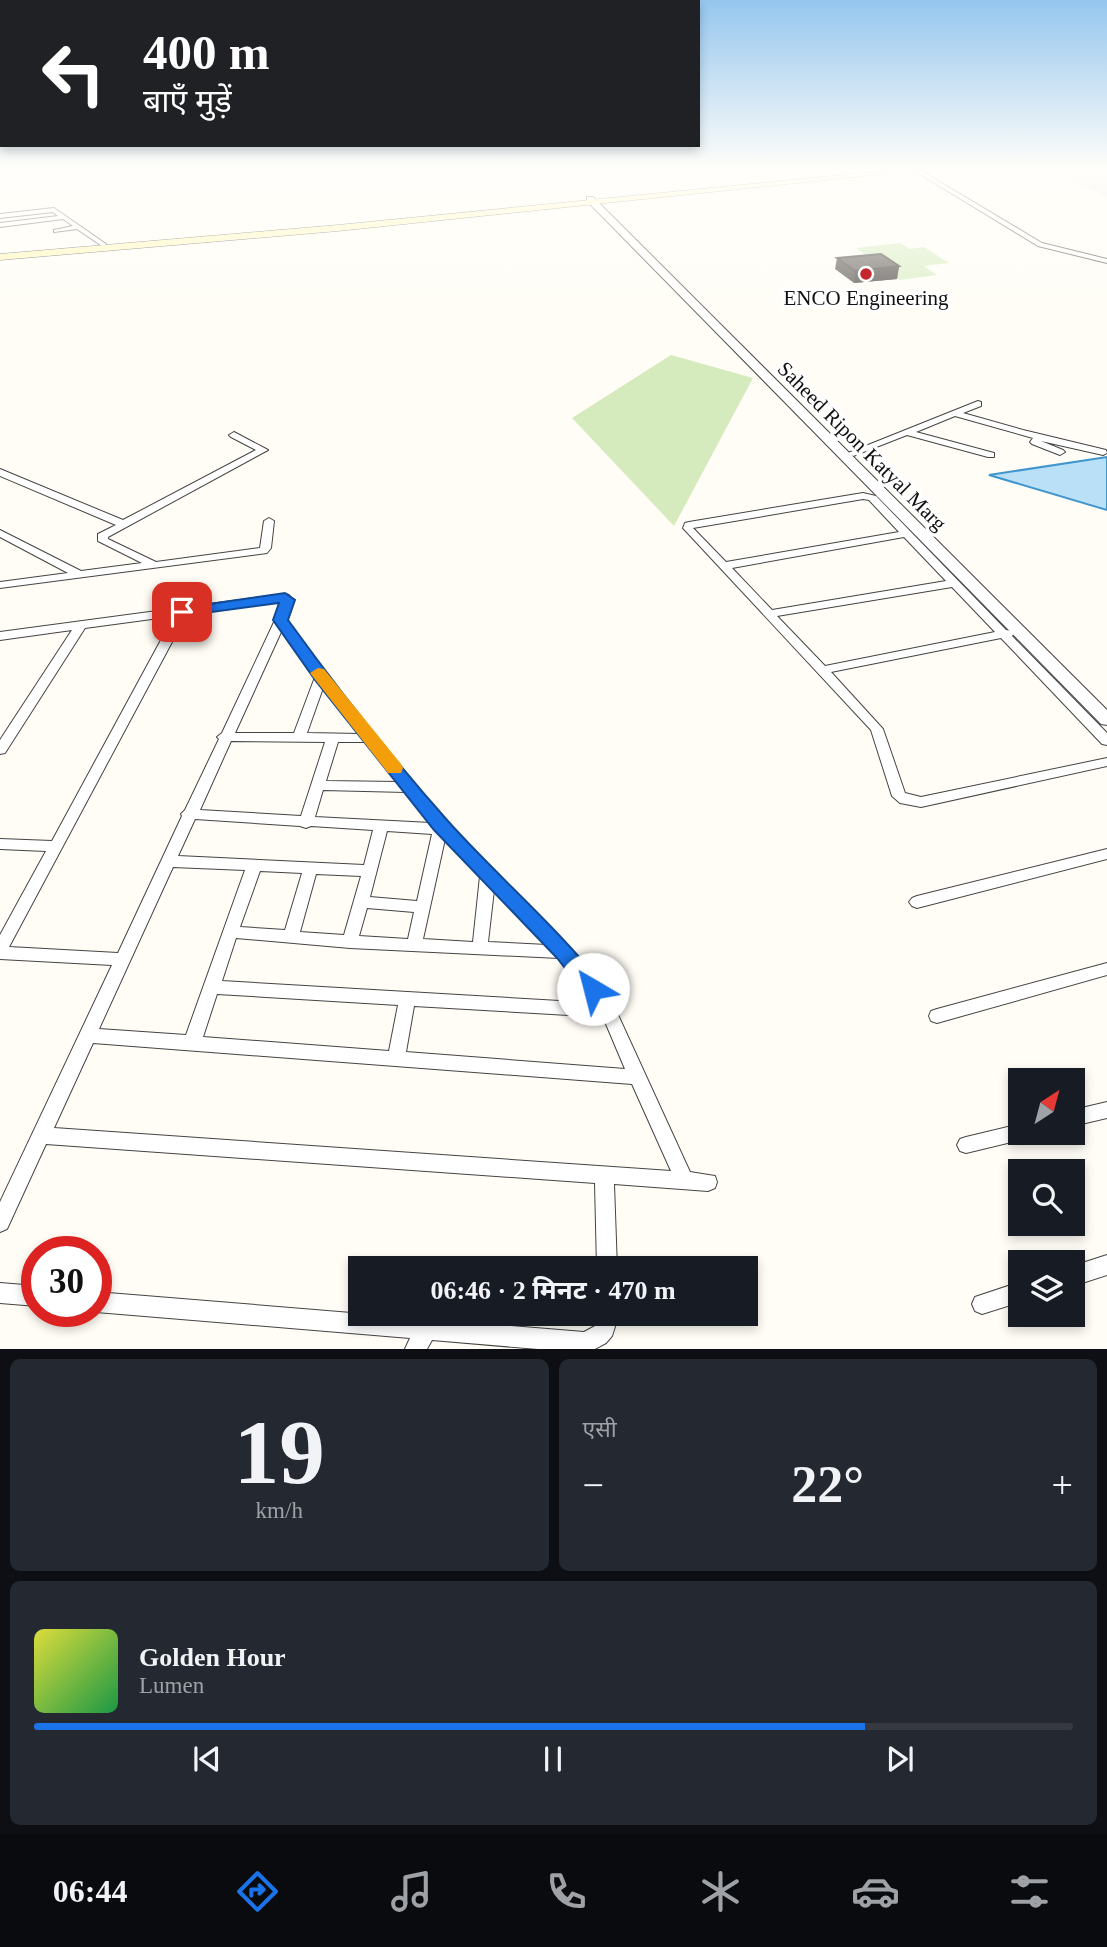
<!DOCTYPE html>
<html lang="hi">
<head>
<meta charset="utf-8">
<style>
	:root { --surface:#171b24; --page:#242831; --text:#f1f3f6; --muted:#9ea1a6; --line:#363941; --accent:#1a73e8 }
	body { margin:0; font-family:"Times New Roman","Noto Sans Devanagari",serif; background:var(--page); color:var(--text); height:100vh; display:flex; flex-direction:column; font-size:26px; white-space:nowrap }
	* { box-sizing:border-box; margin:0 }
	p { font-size:23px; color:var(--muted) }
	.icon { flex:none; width:38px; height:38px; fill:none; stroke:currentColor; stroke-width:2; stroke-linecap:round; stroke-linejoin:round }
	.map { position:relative; height:1349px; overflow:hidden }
	.panel { display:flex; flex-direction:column; gap:10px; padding:10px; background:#0d0f14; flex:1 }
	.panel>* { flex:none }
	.banner { position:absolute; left:0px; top:0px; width:700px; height:147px; box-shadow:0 4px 10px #0003; background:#202124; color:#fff; overflow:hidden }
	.needle { width:46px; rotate:36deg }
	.tools { position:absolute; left:1008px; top:1068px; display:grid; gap:14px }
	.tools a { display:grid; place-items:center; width:77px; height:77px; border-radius:0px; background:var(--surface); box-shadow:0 4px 10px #0003; font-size:35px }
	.speed { position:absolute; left:21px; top:1236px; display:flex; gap:14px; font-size:35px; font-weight:700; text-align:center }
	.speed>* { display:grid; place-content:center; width:91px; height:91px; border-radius:50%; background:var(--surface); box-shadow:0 4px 10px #0003; line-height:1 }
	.speed .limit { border:10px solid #d22; background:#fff; color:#111 }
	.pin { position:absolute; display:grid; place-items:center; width:60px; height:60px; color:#fff; margin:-30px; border-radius:14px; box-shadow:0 4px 10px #0006 }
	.me { position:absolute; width:77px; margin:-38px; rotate:323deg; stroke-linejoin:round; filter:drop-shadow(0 0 5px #0008) }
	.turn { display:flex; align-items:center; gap:24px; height:147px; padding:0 28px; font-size:32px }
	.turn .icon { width:91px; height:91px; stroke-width:2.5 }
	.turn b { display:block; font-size:49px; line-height:60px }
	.big { font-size:52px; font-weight:700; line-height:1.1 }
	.panel .card { flex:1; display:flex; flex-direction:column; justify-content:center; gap:10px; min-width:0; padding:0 24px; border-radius:10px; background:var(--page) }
	.panel .dial { align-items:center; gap:0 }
	.dial b { font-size:91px; line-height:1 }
	.song { display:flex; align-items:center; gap:21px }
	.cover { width:84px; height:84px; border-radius:10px; background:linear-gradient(135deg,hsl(60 70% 55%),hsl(140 70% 35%)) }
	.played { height:7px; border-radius:4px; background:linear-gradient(90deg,var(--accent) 80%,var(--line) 80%) }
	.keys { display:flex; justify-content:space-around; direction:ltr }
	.heat { display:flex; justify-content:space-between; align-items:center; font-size:38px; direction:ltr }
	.panel .tiles { flex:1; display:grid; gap:10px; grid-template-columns:1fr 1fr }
	.card:last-child { grid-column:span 2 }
	.trip { position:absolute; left:348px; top:1256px; width:410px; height:70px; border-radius:0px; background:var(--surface); box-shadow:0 4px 10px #0003; font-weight:700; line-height:70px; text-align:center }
	.tab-bar { display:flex; height:112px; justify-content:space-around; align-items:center; background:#090b0e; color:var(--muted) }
	.tab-bar .icon { width:49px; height:49px }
	.tab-bar .on { color:var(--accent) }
	.tab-bar b { font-size:32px; color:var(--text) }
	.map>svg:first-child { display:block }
</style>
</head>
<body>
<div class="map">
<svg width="1107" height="1349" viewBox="0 0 1107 1349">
	<rect width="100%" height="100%" fill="#fffdf5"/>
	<polygon fill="#eee6ef" points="1065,170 1107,170 1107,197 1075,182 1065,174"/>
	<g fill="#d5ebbd">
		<polygon points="900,243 910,249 924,247 949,263 924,266 937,275 900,280 856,248"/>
		<polygon points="671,355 753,378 674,526 572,418"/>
	</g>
	<polygon fill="#b9e0f7" stroke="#3f96cf" stroke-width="2" points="1107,457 1107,510 989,475"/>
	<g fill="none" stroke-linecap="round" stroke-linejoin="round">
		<defs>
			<g id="minor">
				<polygon points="913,170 920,170 1042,243 1107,259 1107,263 1038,246"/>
				<polygon points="54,208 106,244 106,246 102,246 77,229 54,232 54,230 73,226 63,219 0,227 0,223 58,216 53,212 0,218 0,214"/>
				<polygon points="978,401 981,402 981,406 963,413 1023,430 1106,450 1107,453 1103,455 1041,441 1063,450 1065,452 1060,455 1032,444 1030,442 1033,438 955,416 916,432 994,453 994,457 988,457 907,435 856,455 853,456 848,453"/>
				<polygon points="234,432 268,450 108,537 108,539 156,562 260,548 264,521 269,518 274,521 271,548 267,553 0,588 0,582 68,573 0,537 0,530 81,571 142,563 98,541 98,534 116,525 0,476 0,469 123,520 256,450 231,437 229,435"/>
				<path d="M863 493 876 496 1006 630 1012 631 1014 633 1012 636 1107 733V745L1102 744 1001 638 831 672 883 729 905 793 921 797 1107 758V766L921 807 900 803 892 796 871 730 683 528 685 523 689 522ZM863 499 869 500 899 532 726 562 693 528ZM904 537 946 581 772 610 732 568ZM952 587 995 632 825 666 777 616Z"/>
				<path d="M285 594 289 595 293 600 287 620 325 674 446 822 585 963 614 1006 690 1172 715 1176 717 1182 715 1188 708 1191 614 1184 617 1269H597L595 1183 46 1144 7 1229 0 1232V1202L112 965 0 959V935L46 851 0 849V839L52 841 174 616 85 628 5 753 0 754V740L72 630 0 640V632ZM281 601 275 620 222 733 217 737 219 739 185 810 181 814 182 816 118 953 9 947 187 614ZM282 630 315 677 294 733H235ZM323 688 360 734 307 733ZM231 741 325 742 301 816 200 810ZM338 742H366L398 782 326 781ZM323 790 406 792 431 823 315 817ZM195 819 300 826 306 828 311 826 373 830 364 865 178 856ZM387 831 432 834 417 901 370 897ZM445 839 480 876 473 942 423 939ZM173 867 245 870 186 1035 99 1029ZM260 871 302 873 285 930 240 927ZM316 874 361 876 344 935 300 932ZM494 890 547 945 488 942ZM367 908 414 912 408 939 359 936ZM236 938 350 948 559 958 573 973 594 1003 222 981ZM217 994 398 1005 389 1051 203 1037ZM414 1006 603 1017 625 1069 406 1052ZM93 1043 632 1084 671 1171 54 1128Z"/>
				<polygon points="1107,849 1107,859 917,908 912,906 909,902 912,898 917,896"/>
				<polygon points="1107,963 1107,975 937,1023 931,1021 929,1016 931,1011 937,1009"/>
				<polygon points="1107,1102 1107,1118 1073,1126 1073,1110"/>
				<polygon points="1020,1124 1020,1132 1029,1132 1026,1138 1020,1140 966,1153 960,1151 957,1145 960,1139 966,1137"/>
				<polygon points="1107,1255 1107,1275 1073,1286 1073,1266"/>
				<polygon points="1020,1282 1020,1302 982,1314 975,1311 972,1304 975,1297"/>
				<polygon points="0,1283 37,1286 37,1306 0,1303"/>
				<polygon points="96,1292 584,1332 595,1326 599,1314 619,1314 612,1336 606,1343 595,1349 538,1349 432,1340 427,1349 405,1349 410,1338 96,1312 93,1311 96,1311"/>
			</g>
			<polygon id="tertiary" points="587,197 593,197 1107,710 1107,725 1101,724 587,201"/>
			<polygon id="secondary" points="892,170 921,170 338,231 0,260 0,254 338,225"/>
		</defs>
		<use href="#minor" stroke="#444" stroke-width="2"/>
		<use href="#tertiary" stroke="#444" stroke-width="2"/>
		<use href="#secondary" stroke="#333" stroke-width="1"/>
		<use href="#minor" fill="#fff" fill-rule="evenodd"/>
		<use href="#tertiary" fill="#fff" fill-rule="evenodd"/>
		<use href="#secondary" fill="#fff6b0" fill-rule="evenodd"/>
	</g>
	<polygon fill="#4d4742" points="837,258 899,266 897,279 854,283 835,269"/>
	<polygon fill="#3f3936" points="899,266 897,279 854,283 855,271"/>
	<polygon fill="#5a524d" stroke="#3f3936" stroke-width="2" points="881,254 899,266 855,271 837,258"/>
	<linearGradient id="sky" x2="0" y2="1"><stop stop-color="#95c6ee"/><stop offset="0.47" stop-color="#fffefa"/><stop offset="1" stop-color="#fffefa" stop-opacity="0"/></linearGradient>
	<rect width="1107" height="359" fill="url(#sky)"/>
	<path fill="#1a73e8" stroke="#114b97" stroke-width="2" d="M285 593 295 600 288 620C338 689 391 757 447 820 497 876 554 924 601 983L604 989 601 995 593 998 586 995 557 958 434 830 315 680 273 620 279 603 182 616 175 612 182 608Z"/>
	<polygon fill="#f59e0b" points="318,668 324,669 401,764 403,768 401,773 388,773 310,673"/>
	<circle fill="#c4262e" stroke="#fff" stroke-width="2.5" cx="866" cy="274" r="7"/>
	<g text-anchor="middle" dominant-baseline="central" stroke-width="7" stroke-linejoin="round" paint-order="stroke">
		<g font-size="21" fill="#111" stroke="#fff">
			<text x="866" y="298">ENCO Engineering</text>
		</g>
		<g font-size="21" fill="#111" stroke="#fff">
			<text transform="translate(862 446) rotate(45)">Saheed Ripon Katyal Marg</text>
		</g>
	</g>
</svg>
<div class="tools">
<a><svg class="needle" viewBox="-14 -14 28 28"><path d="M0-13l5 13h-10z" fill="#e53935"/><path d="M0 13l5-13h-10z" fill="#9ea1a6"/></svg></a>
<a><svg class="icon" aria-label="search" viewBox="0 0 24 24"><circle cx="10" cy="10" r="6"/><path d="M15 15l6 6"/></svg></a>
<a><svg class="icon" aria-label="layers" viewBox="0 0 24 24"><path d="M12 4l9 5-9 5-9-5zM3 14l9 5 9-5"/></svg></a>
</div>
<div class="speed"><div class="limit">30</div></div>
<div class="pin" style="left:182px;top:612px;background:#d93025"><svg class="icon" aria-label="arrive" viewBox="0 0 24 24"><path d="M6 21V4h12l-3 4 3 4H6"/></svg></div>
<svg class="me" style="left:593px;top:989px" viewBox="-20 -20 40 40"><circle r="19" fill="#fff"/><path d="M0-13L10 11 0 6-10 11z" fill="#1a73e8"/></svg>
<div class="trip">06:46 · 2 मिनट · 470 m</div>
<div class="banner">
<div class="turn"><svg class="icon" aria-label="left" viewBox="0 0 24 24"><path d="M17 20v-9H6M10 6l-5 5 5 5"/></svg><div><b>400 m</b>बाएँ मुड़ें</div></div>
</div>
</div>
<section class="panel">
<div class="tiles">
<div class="card dial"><b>19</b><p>km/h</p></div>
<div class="card"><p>एसी</p>
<div class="heat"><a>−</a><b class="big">22°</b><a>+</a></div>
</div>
<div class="card">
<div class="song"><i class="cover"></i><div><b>Golden Hour</b><p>Lumen</p></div></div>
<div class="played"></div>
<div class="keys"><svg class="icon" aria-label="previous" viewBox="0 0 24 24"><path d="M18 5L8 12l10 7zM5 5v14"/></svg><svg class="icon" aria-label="pause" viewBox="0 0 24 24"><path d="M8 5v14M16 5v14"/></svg><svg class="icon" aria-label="next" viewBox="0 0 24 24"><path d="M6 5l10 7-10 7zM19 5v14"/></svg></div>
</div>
</div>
</section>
<nav class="tab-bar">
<b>06:44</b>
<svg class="icon on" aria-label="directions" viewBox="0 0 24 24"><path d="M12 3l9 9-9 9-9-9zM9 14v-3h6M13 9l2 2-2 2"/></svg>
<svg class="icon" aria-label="music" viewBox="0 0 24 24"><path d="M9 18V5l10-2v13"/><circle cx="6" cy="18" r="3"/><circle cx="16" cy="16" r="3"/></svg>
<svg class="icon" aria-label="phone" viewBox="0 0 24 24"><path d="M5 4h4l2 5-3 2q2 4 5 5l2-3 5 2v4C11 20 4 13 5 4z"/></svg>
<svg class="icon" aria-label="climate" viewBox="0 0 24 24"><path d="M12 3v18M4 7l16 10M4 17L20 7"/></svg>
<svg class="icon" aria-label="car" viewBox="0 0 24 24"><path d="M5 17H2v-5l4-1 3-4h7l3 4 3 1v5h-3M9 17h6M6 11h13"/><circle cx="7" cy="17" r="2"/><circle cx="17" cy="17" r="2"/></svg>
<svg class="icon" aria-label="filters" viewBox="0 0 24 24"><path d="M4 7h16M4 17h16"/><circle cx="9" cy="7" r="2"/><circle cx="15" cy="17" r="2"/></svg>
</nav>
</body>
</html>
